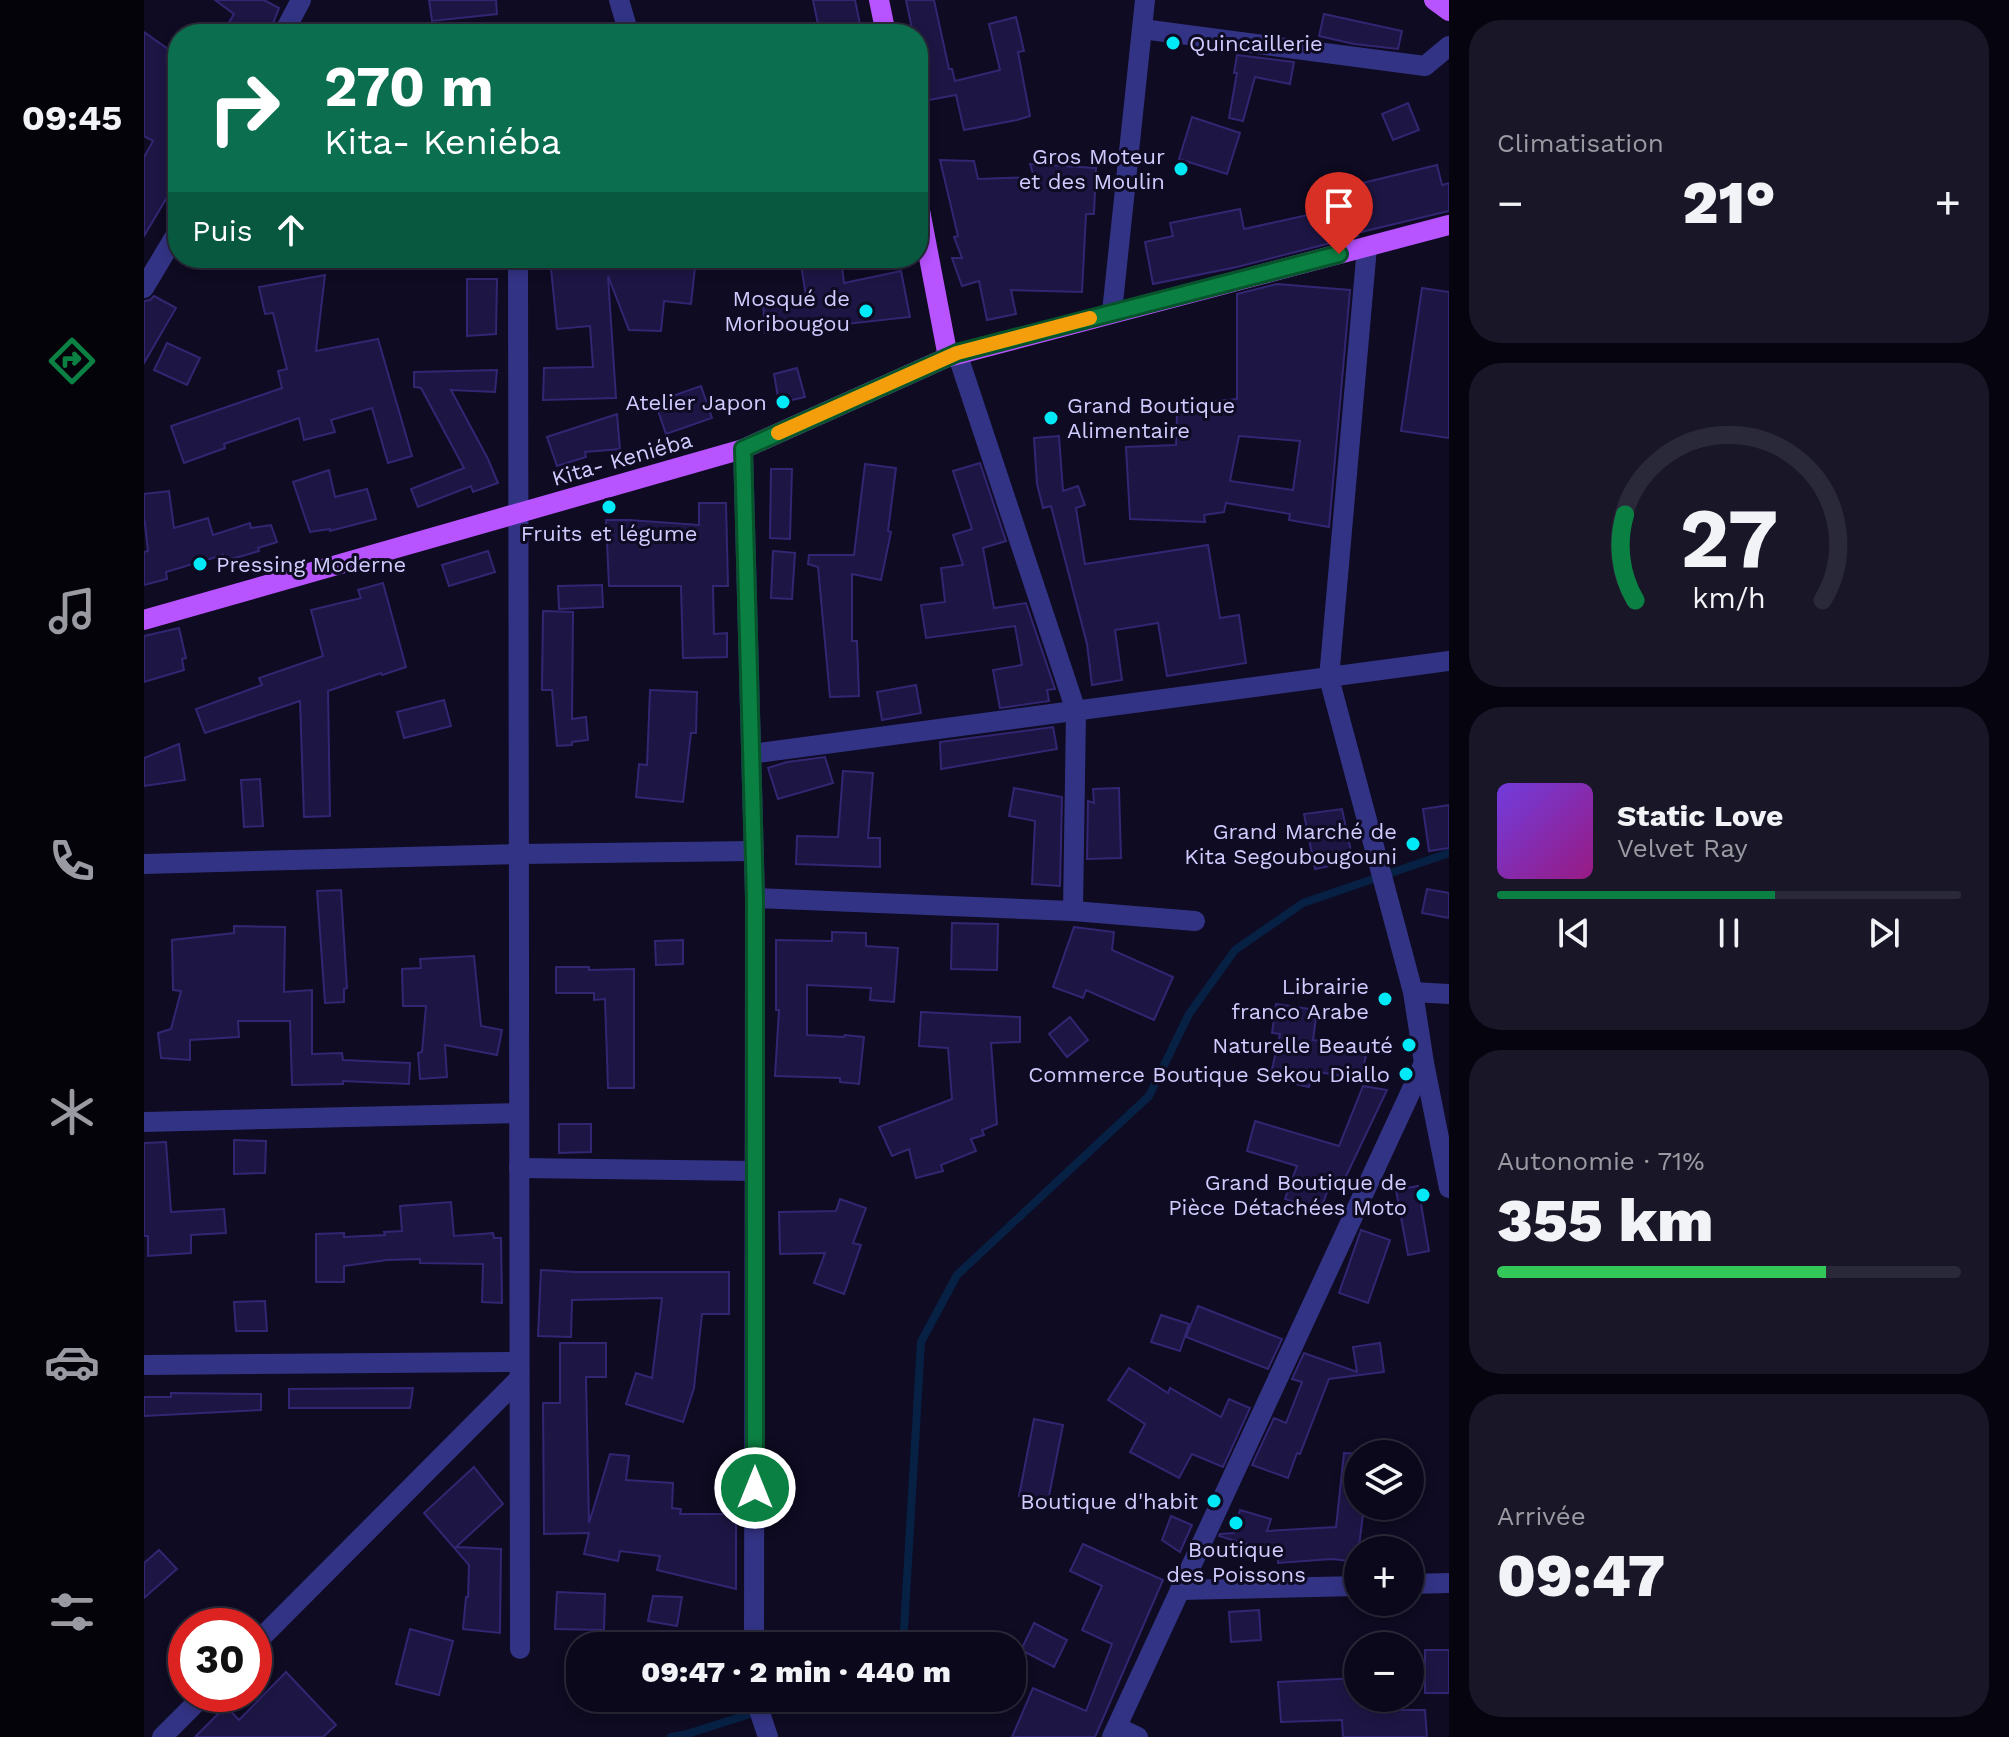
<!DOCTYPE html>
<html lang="fr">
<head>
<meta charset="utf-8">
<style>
	:root { --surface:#0a081a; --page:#181627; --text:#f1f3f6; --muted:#999aa2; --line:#2a2939; --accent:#0b8043 }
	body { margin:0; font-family:"Work Sans",sans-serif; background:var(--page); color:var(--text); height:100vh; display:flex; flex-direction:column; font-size:30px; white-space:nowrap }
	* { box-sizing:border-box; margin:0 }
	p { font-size:26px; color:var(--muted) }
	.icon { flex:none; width:44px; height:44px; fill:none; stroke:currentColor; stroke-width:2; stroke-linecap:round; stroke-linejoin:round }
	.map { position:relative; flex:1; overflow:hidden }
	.drawer { display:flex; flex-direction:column; gap:20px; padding:20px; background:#06040e; width:560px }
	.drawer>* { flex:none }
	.banner { position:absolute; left:24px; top:24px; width:760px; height:244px; border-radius:32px; box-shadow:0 4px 12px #0003,0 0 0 2px var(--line); background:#0b6e4f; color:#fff; overflow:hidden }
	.buttons { position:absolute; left:1200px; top:1440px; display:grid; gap:16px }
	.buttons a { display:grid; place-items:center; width:80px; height:80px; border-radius:50%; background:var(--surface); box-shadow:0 4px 12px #0003,0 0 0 2px var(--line); font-size:40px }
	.speed { position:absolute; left:24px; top:1608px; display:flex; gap:16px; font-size:40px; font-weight:700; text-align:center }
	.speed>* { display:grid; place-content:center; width:104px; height:104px; border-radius:50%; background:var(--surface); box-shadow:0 4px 12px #0003,0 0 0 2px var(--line); line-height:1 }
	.speed .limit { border:12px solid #d22; background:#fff; color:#111 }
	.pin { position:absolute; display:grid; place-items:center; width:68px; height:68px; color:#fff; margin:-82px -34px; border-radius:50% 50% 50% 0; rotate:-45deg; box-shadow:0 0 8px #0007 }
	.pin .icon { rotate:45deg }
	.me { position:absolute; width:88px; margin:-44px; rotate:0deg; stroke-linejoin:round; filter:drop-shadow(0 0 6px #0008) }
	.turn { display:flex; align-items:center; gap:28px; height:168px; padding:0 24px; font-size:36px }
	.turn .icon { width:104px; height:104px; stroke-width:2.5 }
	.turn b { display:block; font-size:56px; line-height:68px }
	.then { display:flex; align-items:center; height:76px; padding:0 24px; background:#0003; gap:16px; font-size:30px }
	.big { font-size:60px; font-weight:800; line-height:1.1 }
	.drawer .widget { flex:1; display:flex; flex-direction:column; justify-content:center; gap:12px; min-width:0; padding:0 28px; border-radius:32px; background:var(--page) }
	.drawer .dial { align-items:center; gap:0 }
	.dial svg { height:208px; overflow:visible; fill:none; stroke:var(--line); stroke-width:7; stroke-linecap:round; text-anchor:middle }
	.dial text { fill:var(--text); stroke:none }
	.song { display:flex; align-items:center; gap:24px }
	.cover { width:96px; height:96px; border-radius:12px; background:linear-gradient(135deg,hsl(260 70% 55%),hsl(310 70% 35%)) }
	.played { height:8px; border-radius:4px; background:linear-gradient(90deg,var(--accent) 60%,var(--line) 60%) }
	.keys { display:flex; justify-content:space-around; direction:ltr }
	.heat { display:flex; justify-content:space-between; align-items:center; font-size:44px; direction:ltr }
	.charge { height:12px; border-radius:6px; background:linear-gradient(90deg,#34c759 71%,var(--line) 0) }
	.trip { position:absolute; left:422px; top:1632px; width:460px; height:80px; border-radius:32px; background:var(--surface); box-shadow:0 4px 12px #0003,0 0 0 2px var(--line); font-weight:800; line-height:80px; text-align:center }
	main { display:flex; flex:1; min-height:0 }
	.tab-bar { display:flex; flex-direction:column; width:144px; justify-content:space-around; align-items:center; background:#04030a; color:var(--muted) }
	.tab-bar .icon { width:56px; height:56px }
	.tab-bar .current { color:var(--accent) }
	.tab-bar b { font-size:36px; color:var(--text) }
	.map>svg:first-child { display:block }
</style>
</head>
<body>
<main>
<nav class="tab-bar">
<b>09:45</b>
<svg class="icon current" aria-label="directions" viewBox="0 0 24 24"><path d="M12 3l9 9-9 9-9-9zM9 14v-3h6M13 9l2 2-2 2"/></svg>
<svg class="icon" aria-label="music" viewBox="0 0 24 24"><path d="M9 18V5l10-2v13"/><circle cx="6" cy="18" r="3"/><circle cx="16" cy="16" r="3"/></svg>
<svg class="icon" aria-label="phone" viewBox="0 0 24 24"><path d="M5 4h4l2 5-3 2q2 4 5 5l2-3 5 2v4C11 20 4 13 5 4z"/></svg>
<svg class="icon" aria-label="climate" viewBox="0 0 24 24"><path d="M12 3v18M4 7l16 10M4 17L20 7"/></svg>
<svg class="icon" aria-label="car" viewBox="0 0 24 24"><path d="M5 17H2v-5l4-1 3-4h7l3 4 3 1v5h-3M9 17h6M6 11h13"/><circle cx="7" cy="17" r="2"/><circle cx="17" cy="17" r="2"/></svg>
<svg class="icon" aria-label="filters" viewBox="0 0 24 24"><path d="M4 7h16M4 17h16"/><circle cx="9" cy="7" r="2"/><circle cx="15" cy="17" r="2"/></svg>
</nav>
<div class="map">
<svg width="1305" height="1737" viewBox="0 0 1305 1737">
	<rect width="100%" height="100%" fill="#0e0b22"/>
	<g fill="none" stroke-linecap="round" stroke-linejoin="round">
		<g stroke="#072145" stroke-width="8">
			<polyline points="759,1646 777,1342 813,1275 1005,1096 1045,1014 1091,950 1159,903 1305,853"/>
			<polyline points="527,1737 543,1734 656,1698"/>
		</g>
	</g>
	<g fill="#1d1644" stroke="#322672" stroke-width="2" fill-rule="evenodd">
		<polygon points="71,0 120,0 135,8 125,34 78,34 90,14"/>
		<polygon points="285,0 352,0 353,14 288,21"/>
		<polygon points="669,0 711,0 718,34 676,34"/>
		<polygon points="762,0 790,0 805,69 808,69 811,81 856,70 845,24 872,17 880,51 874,52 886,116 873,120 820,130 812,95 774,102 774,34 769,34"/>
		<polygon points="1180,14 1258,31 1254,49 1210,44 1175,36"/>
		<polygon points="0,32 34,56 34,179 0,236 0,157 9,141 0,136"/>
		<polygon points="1093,55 1150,62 1146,84 1111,77 1099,121 1085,118 1093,73 1090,73"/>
		<polygon points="1264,103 1275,130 1249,140 1238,114"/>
		<polygon points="1048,117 1096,133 1083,174 1035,159"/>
		<polygon points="796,160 830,161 834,179 890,177 886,164 952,168 950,214 942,214 938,292 867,290 872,314 843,320 835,281 818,286 808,258 818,258 810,237 814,236"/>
		<polygon points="1293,165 1298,185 1305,183 1305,211 1213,233 1214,236 1093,267 1009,284 1001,242 1029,236 1026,223 1096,209 1100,229 1210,205 1206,186"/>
		<polygon points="406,258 552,258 547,304 520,301 517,331 485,330 464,276 472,398 399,400 400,368 449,367 446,326 413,329"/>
		<polygon points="656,258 697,258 700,283 757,271 766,317 621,333 619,302 662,296"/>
		<polygon points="181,275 172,351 234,339 268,456 244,463 228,408 187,420 191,432 160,440 155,418 80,444 81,448 40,463 27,426 138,388 134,371 143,369 129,313 121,314 115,287"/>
		<polygon points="323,279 353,279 352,334 323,336"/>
		<path d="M1133 284 1206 290 1185 527 1145 520 1146 514 1082 503 1080 512 1060 515 1061 522 986 519 982 447 1032 445 1033 413 1049 415 1050 403 1093 399V294ZM1095 436 1156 441 1149 490 1086 481Z"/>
		<polygon points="1278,288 1305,292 1305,438 1257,431"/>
		<polygon points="10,296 32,308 0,363 0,301 6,300"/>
		<polygon points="23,343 56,358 43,385 10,370"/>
		<polygon points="653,368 661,397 635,403 630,374"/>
		<polygon points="353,370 351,392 307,390 344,459 354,483 329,492 327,486 274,507 267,489 320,468 277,388 270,387 270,372"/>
		<polygon points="557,386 568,418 522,434 511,402"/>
		<polygon points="473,414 476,449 441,452 442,457 413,466 403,437"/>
		<polygon points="915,436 919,491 934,486 941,505 932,508 941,564 1064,545 1076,618 1095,615 1102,663 1023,676 1014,623 971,630 978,680 948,685 943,644 907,506 899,508 893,484 890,438"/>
		<polygon points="836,463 862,541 839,548 850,608 882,603 911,689 903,690 905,701 856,708 849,670 878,665 871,626 782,638 777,605 801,602 797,568 819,565 809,535 828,529 809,471"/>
		<polygon points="721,464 752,468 744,531 747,532 737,580 708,574 708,641 713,641 715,696 686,697 674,567 664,564 665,555 710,555"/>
		<polygon points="627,469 648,469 646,539 626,538"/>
		<polygon points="185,470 191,497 223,489 232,519 186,531 186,529 166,532 149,482"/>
		<polygon points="25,491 30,528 64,518 69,535 106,523 107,528 127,525 133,542 114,548 115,551 81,561 79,555 22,572 23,579 0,585 0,552 4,551 0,516 0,494"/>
		<polygon points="555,503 582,503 584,586 569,586 570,634 583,633 583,657 539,658 537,586 465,586 462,520 485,520 555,525"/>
		<polygon points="344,551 351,572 305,586 298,565"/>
		<polygon points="629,551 651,553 648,599 627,598"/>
		<polygon points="239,583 262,667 238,675 237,673 184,691 186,816 160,817 156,701 61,733 52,709 118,685 115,678 179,656 167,610 217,598 214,590"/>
		<polygon points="458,585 459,607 415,609 414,586"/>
		<polygon points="399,611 429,612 428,719 442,717 444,740 428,742 428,745 413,746 408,690 398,690"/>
		<polygon points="35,628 42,658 38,659 40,670 0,682 0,636"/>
		<polygon points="772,685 777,713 738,720 733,692"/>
		<polygon points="506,690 553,692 552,733 547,733 539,802 492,797 495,764 503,765"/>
		<polygon points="300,700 307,726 260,738 253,712"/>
		<polygon points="909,727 913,749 797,769 796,742"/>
		<polygon points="35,744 41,780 0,786 0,758"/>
		<polygon points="681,757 689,783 634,799 624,768 643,762"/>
		<polygon points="699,771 729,773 724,838 736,838 736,867 652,864 653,836 694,837"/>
		<polygon points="116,779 119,826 100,827 97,780"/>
		<polygon points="870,788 918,797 916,886 888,884 891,821 865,816"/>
		<polygon points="975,788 977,858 943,859 944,801 950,803 949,789"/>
		<polygon points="1305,805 1305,848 1285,851 1279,809"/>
		<polygon points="1198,809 1209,861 1171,869 1160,814"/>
		<polygon points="1283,889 1305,893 1305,918 1278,913"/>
		<polygon points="197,890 203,988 200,989 200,1002 181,1003 173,891"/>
		<polygon points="808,923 854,924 853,970 807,969"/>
		<polygon points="90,926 141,927 140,992 168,990 168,1054 198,1053 199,1060 266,1063 265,1084 199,1081 199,1084 148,1085 146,1021 94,1021 95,1037 46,1040 46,1060 17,1058 14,1033 27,1029 37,991 29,990 28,940 90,933"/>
		<polygon points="930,927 970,932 968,950 1029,977 1010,1020 942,990 939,998 909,987"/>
		<polygon points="688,932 722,933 722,946 754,948 750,1002 726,1000 727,988 663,985 663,1035 700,1037 701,1035 720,1037 715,1084 696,1082 696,1078 631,1076 635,1010 632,1010 632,940 688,941"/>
		<polygon points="539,940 539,964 512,965 511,941"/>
		<polygon points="330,956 337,1026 358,1030 353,1055 301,1045 303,1077 276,1079 274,1053 278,1052 282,1006 259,1006 258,969 277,968 276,959"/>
		<polygon points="412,967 445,967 445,970 490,969 490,1088 464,1088 461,999 450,1000 450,993 412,993"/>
		<polygon points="1132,1004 1173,1010 1169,1040 1224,1048 1216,1079 1169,1071 1165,1087 1126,1078 1136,1034 1128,1033"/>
		<polygon points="777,1012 876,1017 876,1042 847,1043 853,1124 838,1130 840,1135 827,1139 832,1151 797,1165 799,1171 772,1178 765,1149 748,1156 735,1127 808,1099 804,1048 775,1046"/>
		<polygon points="926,1017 944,1040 923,1057 905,1034"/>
		<polygon points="1219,1086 1243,1090 1195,1191 1185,1187 1176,1211 1141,1199 1153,1166 1103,1151 1111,1121 1195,1146"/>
		<polygon points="415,1124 447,1124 447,1152 415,1153"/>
		<polygon points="90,1140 122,1141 121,1173 90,1174"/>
		<polygon points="22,1142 27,1212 80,1209 82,1233 47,1235 47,1253 4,1256 4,1236 0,1236 0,1143"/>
		<polygon points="1274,1186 1285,1251 1264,1255 1252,1190"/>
		<polygon points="696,1199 722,1208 709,1243 717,1245 700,1294 670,1283 681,1253 636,1254 635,1212 692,1211"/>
		<polygon points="307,1202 310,1236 349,1233 350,1238 357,1238 358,1303 338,1302 339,1264 276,1263 276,1259 243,1260 200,1266 200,1282 172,1282 172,1234 200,1233 200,1237 241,1235 240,1232 258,1231 256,1206"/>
		<polygon points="1217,1230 1246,1240 1224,1303 1195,1293"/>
		<polygon points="397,1270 432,1272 585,1272 585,1314 558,1314 550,1388 539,1422 482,1404 492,1373 508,1378 518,1298 428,1300 427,1337 394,1336"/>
		<polygon points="121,1301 123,1331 92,1331 90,1302"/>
		<polygon points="1054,1306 1138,1339 1124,1369 1042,1337"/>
		<polygon points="1017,1315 1045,1324 1036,1351 1007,1342"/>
		<polygon points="416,1343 462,1343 462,1377 442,1377 445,1523 466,1454 485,1456 482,1480 529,1483 528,1508 537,1509 536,1514 592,1514 592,1589 513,1570 516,1556 476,1551 474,1561 440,1554 445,1533 400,1534 399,1403 416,1403"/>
		<polygon points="1236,1343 1240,1372 1185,1379 1156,1454 1153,1453 1144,1478 1108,1465 1130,1418 1142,1423 1158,1382 1148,1379 1160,1353 1213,1372 1209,1347"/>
		<polygon points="985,1368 1024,1393 1026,1388 1077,1417 1085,1399 1106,1408 1079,1467 1048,1454 1035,1478 986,1452 1001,1424 964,1400"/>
		<polygon points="269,1388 266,1408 145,1408 145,1389"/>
		<polygon points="27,1393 117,1394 117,1410 0,1416 0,1397 27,1397"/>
		<polygon points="890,1419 919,1425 904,1501 875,1496"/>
		<polygon points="1200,1453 1214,1454 1214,1506 1220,1506 1213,1562 1188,1559 1134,1563 1134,1554 1075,1536 1076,1534 1090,1533 1096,1510 1127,1519 1123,1531 1192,1527"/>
		<polygon points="330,1467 359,1504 312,1547 357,1549 356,1633 319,1629 322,1597 324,1597 325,1565 280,1513"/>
		<polygon points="1027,1516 1048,1525 1036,1552 1018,1540"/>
		<polygon points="939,1544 1019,1580 951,1737 868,1737 889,1688 942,1711 968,1644 938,1630 958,1586 926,1571"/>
		<polygon points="15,1550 33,1569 0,1598 0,1563"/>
		<polygon points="413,1592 461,1594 460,1630 411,1629"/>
		<polygon points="509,1596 538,1597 533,1626 504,1621"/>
		<polygon points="1115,1610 1117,1640 1087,1642 1085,1612"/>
		<polygon points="890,1623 923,1640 910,1667 877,1650"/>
		<polygon points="266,1629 309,1641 295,1695 252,1684"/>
		<rect x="1281" y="1650" width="24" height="43"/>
		<polygon points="142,1672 192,1725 179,1737 51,1737 82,1706 95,1720"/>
		<polygon points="1214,1678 1214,1701 1227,1700 1228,1710 1281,1710 1283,1737 1199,1737 1198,1720 1137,1722 1134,1682"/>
	</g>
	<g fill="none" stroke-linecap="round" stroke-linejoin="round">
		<g stroke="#333385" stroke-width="20">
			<polyline points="475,0 485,34"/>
			<polyline points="998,29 1281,66 1305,46"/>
			<polyline points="139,34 157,0"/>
			<polyline points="1223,247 1185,678 1269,992 1280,1063 1305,1188"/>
			<polyline points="374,258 376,1649"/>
			<polyline points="0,288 34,231"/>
			<polyline points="968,312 1001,0"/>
			<polyline points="813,353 932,711 929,911"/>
			<polyline points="599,449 611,898 610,1646"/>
			<polyline points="607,754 1305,661"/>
			<polyline points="0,864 375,854 610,851"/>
			<polyline points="611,898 929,911 1051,921"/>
			<polyline points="1269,992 1305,994"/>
			<polyline points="0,1122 375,1113"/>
			<polyline points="375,1168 611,1171"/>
			<polyline points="0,1365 375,1362"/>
			<polyline points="1266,1584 1305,1583"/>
			<polyline points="1036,1590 1214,1586"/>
			<polyline points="110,1645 375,1379"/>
			<polyline points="611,1698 624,1737"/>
			<polyline points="973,1727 994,1737"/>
			<polyline points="18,1737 61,1694"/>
			<polyline points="968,1737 1280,1063"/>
		</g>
		<g stroke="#b753ff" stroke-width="20">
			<polyline points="735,0 742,34"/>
			<polyline points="1290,0 1305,11"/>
			<polyline points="804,357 1305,225"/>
			<polyline points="0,620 599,449 804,357 774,200"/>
		</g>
	</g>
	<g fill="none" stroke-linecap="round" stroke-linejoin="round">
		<defs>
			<polyline id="route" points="611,1488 611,898 599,449 813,353 1195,254"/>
		</defs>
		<use href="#route" stroke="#07532c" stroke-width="20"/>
		<use href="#route" stroke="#0b8043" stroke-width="14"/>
		<polyline stroke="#f59e0b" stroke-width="14" points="634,433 813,353 946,318"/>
	</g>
	<g fill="#00e9f7" stroke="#0e0b22" stroke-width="3">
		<circle cx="1029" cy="43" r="8"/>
		<circle cx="1037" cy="169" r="8"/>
		<circle cx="722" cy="311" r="8"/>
		<circle cx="639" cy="402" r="8"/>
		<circle cx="907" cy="418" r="8"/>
		<circle cx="465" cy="507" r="8"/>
		<circle cx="56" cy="564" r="8"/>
		<circle cx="1269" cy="844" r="8"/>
		<circle cx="1241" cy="999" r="8"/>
		<circle cx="1265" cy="1045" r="8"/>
		<circle cx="1262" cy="1074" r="8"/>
		<circle cx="1279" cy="1195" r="8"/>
		<circle cx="1070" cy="1501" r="8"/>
		<circle cx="1092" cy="1523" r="8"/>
	</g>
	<g text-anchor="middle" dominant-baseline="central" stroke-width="6" stroke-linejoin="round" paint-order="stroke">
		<g font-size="22" fill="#d0ccff" stroke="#0e0b22" text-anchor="end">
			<text x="1045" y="43" text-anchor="start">Quincaillerie</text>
			<text x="1021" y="156">Gros Moteur<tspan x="1021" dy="25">et des Moulin</tspan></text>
			<text x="706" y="298">Mosqué de<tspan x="706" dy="25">Moribougou</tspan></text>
			<text x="623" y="402">Atelier Japon</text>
			<text x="923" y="405" text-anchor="start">Grand Boutique<tspan x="923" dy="25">Alimentaire</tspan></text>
			<text x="465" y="533" text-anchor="middle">Fruits et légume</text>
			<text x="72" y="564" text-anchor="start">Pressing Moderne</text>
			<text x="1253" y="831">Grand Marché de<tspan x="1253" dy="25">Kita Segoubougouni</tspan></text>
			<text x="1225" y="986">Librairie<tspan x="1225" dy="25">franco Arabe</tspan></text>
			<text x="1249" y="1045">Naturelle Beauté</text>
			<text x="1246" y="1074">Commerce Boutique Sekou Diallo</text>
			<text x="1263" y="1182">Grand Boutique de<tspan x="1263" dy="25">Pièce Détachées Moto</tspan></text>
			<text x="1054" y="1501">Boutique d'habit</text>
			<text x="1092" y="1549" text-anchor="middle">Boutique<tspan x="1092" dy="25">des Poissons</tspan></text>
		</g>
		<g font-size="22" fill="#d0ccff" stroke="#0e0b22">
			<text transform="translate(478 459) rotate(-16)">Kita- Keniéba</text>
		</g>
	</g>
</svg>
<div class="buttons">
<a><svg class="icon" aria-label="layers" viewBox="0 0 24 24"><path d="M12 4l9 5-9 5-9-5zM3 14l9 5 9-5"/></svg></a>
<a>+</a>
<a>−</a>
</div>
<div class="speed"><div class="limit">30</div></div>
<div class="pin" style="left:1195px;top:254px;background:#d93025"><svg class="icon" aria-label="arrive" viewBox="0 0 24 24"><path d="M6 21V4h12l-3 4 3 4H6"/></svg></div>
<svg class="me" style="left:611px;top:1488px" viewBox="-20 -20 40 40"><circle r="17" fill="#0b8043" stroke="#fff" stroke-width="3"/><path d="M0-11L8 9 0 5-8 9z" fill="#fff"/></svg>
<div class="trip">09:47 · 2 min · 440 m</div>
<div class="banner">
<div class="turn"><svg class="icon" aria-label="right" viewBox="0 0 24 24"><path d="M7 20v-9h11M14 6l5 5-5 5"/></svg><div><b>270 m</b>Kita- Keniéba</div></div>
<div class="then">Puis<svg class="icon" aria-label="ahead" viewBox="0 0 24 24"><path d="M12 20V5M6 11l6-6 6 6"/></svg></div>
</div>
</div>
<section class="drawer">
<div class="widget"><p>Climatisation</p>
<div class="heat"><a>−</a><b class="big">21°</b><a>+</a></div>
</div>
<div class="widget dial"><svg viewBox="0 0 100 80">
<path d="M14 69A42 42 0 1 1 86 69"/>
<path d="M14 69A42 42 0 0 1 10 36" stroke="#0b8043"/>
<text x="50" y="56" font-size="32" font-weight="700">27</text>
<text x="50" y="72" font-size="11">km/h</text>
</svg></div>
<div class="widget">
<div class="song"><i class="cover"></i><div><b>Static Love</b><p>Velvet Ray</p></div></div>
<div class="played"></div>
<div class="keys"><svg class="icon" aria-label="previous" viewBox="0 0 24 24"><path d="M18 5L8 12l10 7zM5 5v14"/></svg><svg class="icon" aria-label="pause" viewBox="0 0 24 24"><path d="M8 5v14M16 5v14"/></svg><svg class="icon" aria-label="next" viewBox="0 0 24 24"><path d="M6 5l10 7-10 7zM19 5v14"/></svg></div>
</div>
<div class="widget"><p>Autonomie · 71%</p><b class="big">355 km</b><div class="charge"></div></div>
<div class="widget"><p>Arrivée</p><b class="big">09:47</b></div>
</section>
</main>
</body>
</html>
